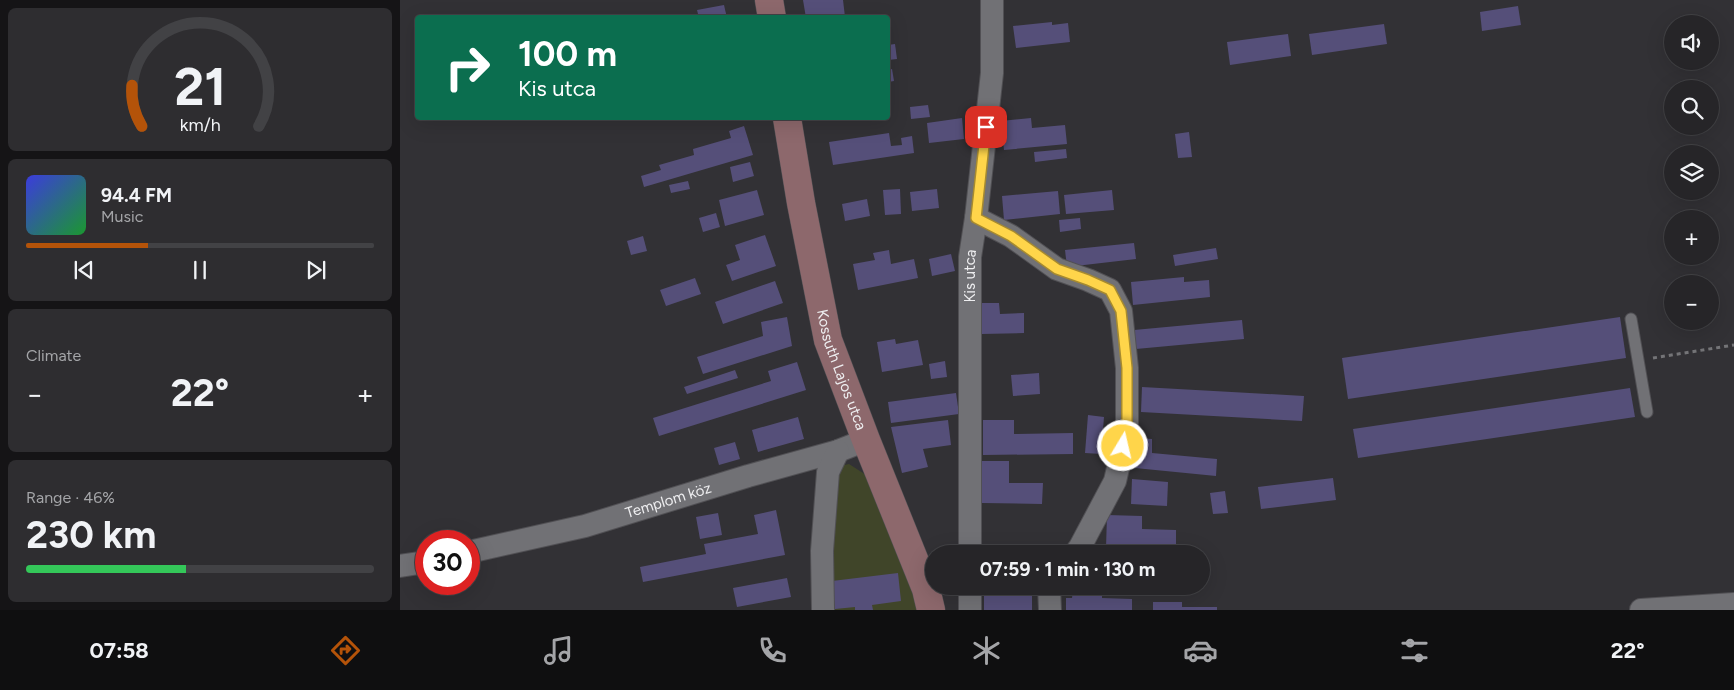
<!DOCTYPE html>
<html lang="en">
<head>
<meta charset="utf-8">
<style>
	:root { --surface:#262528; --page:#2e2d30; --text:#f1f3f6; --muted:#a4a5a8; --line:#424245; --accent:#b45309 }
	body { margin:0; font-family:Figtree,sans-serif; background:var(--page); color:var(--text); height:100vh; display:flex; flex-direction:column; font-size:19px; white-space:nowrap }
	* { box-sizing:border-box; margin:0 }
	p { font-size:16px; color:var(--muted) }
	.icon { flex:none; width:28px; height:28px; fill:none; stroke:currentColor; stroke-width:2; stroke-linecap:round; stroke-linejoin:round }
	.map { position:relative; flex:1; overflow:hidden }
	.drawer { display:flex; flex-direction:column; gap:8px; padding:8px; background:#151416; width:400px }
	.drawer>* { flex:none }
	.guide { position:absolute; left:15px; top:15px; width:475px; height:105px; border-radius:5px; box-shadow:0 5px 20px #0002,0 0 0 1px var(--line); background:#0b6e4f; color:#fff; overflow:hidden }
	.buttons { position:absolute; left:1264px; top:15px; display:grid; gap:10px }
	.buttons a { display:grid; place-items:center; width:55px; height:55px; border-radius:50%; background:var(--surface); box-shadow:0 5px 20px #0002,0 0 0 1px var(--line); font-size:25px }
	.speed { position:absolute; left:15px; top:530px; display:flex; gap:10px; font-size:25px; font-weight:700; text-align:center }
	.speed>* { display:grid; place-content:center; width:65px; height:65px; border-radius:50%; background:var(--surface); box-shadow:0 5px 20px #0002,0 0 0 1px var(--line); line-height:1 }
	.speed .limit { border:8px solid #d22; background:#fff; color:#111 }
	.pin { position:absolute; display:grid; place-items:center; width:42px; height:42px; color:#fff; margin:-21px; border-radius:10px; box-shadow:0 2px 8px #0006 }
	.me { position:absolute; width:55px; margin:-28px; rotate:9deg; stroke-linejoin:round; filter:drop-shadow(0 0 4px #0008) }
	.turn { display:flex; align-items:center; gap:18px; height:105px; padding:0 20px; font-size:22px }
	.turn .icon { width:65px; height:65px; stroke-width:2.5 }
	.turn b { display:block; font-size:35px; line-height:42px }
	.big { font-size:38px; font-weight:700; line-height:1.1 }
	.drawer .widget { flex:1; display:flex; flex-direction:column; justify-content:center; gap:8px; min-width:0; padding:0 18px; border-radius:8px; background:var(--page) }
	.drawer .dial { align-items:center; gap:0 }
	.dial svg { height:130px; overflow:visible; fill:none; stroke:var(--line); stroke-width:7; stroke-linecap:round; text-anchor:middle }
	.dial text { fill:var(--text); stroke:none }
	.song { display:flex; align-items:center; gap:15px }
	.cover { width:60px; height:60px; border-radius:8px; background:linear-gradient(135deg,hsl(240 70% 55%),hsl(130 70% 35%)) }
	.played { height:5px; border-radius:2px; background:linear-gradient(90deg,var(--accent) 35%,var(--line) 35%) }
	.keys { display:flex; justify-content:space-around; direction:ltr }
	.heat { display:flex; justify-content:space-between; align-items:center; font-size:28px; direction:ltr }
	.charge { height:8px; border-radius:4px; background:linear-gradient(90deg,#34c759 46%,var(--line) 0) }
	.trip { position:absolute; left:525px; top:545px; width:285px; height:50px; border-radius:25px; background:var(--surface); box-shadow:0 5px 20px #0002,0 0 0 1px var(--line); font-weight:700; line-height:50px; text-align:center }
	.tabs { display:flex; height:80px; justify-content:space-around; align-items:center; background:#0f0f10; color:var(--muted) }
	.tabs .icon { width:35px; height:35px }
	.tabs .active { color:var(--accent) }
	.tabs b { font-size:22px; color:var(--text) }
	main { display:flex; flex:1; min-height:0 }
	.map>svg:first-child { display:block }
</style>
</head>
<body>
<main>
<section class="drawer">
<div class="widget dial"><svg viewBox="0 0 100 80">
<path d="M14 69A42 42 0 1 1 86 69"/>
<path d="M14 69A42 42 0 0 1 8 44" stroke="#b45309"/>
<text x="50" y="56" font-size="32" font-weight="700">21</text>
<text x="50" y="72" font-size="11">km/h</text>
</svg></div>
<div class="widget">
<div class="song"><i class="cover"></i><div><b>94.4 FM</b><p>Music</p></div></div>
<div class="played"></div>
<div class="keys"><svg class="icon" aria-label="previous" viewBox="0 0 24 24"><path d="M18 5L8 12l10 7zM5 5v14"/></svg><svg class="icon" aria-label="pause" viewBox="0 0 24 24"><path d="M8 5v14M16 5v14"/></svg><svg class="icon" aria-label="next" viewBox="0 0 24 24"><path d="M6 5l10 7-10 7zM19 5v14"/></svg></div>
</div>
<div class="widget"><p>Climate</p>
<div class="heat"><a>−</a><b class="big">22°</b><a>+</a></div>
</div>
<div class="widget"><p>Range · 46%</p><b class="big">230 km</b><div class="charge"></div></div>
</section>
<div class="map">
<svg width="1334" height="610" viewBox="0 0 1334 610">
	<rect width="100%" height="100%" fill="#323135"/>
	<polygon fill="#404529" points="449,464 463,473 474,483 523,610 432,610 432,501 440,466"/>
	<g fill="#554f79">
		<polygon points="403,0 443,0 445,17 406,18"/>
		<polygon points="324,5 327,18 299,18 297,10"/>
		<polygon points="1118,6 1121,25 1082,31 1080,12"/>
		<polygon points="652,22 652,25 668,23 670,42 616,48 613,26"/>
		<polygon points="984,24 987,44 912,55 909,34"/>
		<polygon points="888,34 891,56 830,65 827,42"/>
		<polygon points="495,44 497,59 488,60 488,45"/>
		<polygon points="492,69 494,81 488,82 488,70"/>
		<polygon points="528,105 530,117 511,119 510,107"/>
		<polygon points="562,118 564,139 529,143 527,123"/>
		<polygon points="631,118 632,128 665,125 667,144 604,150 601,121"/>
		<polygon points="344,126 353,155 244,187 241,176 261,170 259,165 294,155 293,149 331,138 329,131"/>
		<polygon points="789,132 792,157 778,158 775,134"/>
		<polygon points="489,133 491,146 502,145 501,138 512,136 514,153 433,165 429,142"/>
		<polygon points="666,149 667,158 635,162 634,152"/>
		<polygon points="350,162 354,176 333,182 330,167"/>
		<polygon points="288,181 290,189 271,193 269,185"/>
		<polygon points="500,189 501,214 485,215 483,190"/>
		<polygon points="537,189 539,208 512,211 510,192"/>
		<polygon points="357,190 364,215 325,226 319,200"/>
		<polygon points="712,190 714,210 666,214 664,195"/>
		<polygon points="658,191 660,214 604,220 602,196"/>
		<polygon points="467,199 470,216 445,221 442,204"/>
		<polygon points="316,213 320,227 303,232 299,218"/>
		<polygon points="680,218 681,229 660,232 659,220"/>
		<polygon points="365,235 376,266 332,281 326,265 340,260 335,245"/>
		<polygon points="243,236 247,251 231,255 227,241"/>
		<polygon points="734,243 736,259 667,267 665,250"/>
		<polygon points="816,248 818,259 775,266 773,255"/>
		<polygon points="489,250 491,264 514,259 518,278 458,290 453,264 475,260 473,253"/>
		<polygon points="551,254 555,271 532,276 529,259"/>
		<polygon points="784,277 784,282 809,280 810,297 733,305 731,282"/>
		<polygon points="295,278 301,294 266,306 260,290"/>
		<polygon points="375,281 383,303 323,324 315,302"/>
		<polygon points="579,303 599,303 600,314 624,313 624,333 581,334"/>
		<polygon points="387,317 392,346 303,374 297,357 363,336 361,322"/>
		<polygon points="1220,317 1226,358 948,399 942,358"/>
		<polygon points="842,320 844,339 736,349 734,330"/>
		<polygon points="495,339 496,344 518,340 523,365 482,372 477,342"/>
		<polygon points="545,361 547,377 531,379 529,364"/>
		<polygon points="397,362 406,390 259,436 253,418 371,381 368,371"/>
		<polygon points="335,370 338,378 287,394 284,387"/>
		<polygon points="639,373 640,394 613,396 611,375"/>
		<polygon points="742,387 904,396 902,421 741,412"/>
		<polygon points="1230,388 1235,417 958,458 953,429"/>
		<polygon points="556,393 559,414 491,423 488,402"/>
		<polygon points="688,415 704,417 701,454 685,453"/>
		<polygon points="398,417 404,439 358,452 352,430"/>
		<polygon points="548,420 551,445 523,449 528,467 502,473 491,427"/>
		<polygon points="583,420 614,420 614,434 673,433 673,454 583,455"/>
		<polygon points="737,438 752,439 752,453 817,459 816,476 735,468"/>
		<polygon points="335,442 340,459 319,465 314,448"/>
		<polygon points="582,461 609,461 609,483 643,483 642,504 582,503"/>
		<polygon points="933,478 936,500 861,509 858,487"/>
		<polygon points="732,479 768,482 767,506 731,504"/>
		<polygon points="825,491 828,513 813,514 810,493"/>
		<polygon points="376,510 385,555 243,582 240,567 306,554 304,544 358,534 354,515"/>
		<polygon points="318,513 322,535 300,539 296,517"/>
		<polygon points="707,515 742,516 742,529 776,530 776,550 706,548"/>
		<polygon points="498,573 501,601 472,605 473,610 455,610 455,607 435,609 432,581"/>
		<polygon points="387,578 391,597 337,607 333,588"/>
		<rect x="584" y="586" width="48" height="24"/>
		<polygon points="673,590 702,591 702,598 732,599 732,610 666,610 666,598 672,598"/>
		<polygon points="753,602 782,602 782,607 817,607 817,610 753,610"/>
	</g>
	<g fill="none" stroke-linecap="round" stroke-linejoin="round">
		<defs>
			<polyline id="lane" points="1231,319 1247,412"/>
			<g id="street">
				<polyline points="576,218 611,236 657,269 688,280 710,290 721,311 727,368 727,429 715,481 680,547 675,554"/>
				<path id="s1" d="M69 552 185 526 348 476 438 451 466 440"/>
				<path id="s2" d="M570 554V257L576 218 592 73V0"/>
				<polyline points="0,566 26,562"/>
				<polyline points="649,586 650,610"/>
				<polyline points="423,610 422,551 428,472 438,451"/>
				<polyline points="570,610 570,586"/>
				<polyline points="1241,610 1334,604"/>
			</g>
			<g id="secondary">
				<polyline points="369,0 372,18"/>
				<path id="s3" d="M387 118 401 203 428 340 466 440 526 589 531 610"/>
			</g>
		</defs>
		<use href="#lane" stroke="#515054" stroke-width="13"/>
		<use href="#street" stroke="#515054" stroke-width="24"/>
		<use href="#secondary" stroke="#515054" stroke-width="29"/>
		<polyline stroke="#747477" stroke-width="3" stroke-dasharray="4 4" stroke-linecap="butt" points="1253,358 1334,345"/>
		<use href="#lane" stroke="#717175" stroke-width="11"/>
		<use href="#street" stroke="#717175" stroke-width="22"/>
		<use href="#secondary" stroke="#8d686c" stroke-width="28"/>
	</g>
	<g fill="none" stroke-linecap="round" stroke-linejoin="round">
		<defs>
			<polyline id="route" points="586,127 576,218 611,236 657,269 688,280 710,290 721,311 727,368 727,429 723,446"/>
		</defs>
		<use href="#route" stroke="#a68a30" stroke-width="12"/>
		<use href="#route" stroke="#ffd54a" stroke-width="9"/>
	</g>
	<g text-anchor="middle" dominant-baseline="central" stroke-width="5" stroke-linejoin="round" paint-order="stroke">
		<g font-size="15" fill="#eeeef0" stroke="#28282b">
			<text stroke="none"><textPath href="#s2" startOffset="278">Kis utca</textPath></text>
			<text stroke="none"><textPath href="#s3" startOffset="258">Kossuth Lajos utca</textPath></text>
			<text stroke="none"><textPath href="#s1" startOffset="206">Templom köz</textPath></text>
		</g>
	</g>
</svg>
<div class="buttons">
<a><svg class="icon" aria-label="sound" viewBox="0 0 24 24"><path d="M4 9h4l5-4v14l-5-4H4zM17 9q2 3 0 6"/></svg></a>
<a><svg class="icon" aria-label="search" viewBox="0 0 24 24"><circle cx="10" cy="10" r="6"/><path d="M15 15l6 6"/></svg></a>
<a><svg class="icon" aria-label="layers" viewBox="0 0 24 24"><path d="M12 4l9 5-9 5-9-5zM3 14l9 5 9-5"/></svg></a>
<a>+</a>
<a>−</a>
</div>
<div class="speed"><div class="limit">30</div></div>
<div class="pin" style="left:586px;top:127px;background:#d93025"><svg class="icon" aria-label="arrive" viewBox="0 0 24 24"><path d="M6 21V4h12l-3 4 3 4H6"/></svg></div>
<svg class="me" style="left:723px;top:446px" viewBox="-20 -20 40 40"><circle r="17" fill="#ffd54a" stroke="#fff" stroke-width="3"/><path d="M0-11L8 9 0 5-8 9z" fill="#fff"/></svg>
<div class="trip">07:59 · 1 min · 130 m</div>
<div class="guide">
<div class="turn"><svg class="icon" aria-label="right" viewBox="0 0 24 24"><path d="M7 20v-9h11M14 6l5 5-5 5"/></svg><div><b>100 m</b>Kis utca</div></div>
</div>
</div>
</main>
<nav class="tabs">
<b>07:58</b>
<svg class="icon active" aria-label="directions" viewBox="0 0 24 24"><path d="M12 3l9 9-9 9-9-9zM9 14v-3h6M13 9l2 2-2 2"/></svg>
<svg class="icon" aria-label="music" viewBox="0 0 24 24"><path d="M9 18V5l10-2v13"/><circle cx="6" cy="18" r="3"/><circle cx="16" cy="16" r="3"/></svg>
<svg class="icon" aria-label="phone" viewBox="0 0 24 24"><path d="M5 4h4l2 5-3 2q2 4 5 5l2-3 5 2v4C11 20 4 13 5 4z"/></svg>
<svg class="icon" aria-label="climate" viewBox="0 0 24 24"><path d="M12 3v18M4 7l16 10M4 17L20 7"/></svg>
<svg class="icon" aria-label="car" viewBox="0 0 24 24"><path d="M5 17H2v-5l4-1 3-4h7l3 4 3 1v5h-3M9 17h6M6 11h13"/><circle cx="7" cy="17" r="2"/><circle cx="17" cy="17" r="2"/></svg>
<svg class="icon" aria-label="filters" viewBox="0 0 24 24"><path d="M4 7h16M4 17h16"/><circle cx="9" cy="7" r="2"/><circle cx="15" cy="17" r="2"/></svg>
<b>22°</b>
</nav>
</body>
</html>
